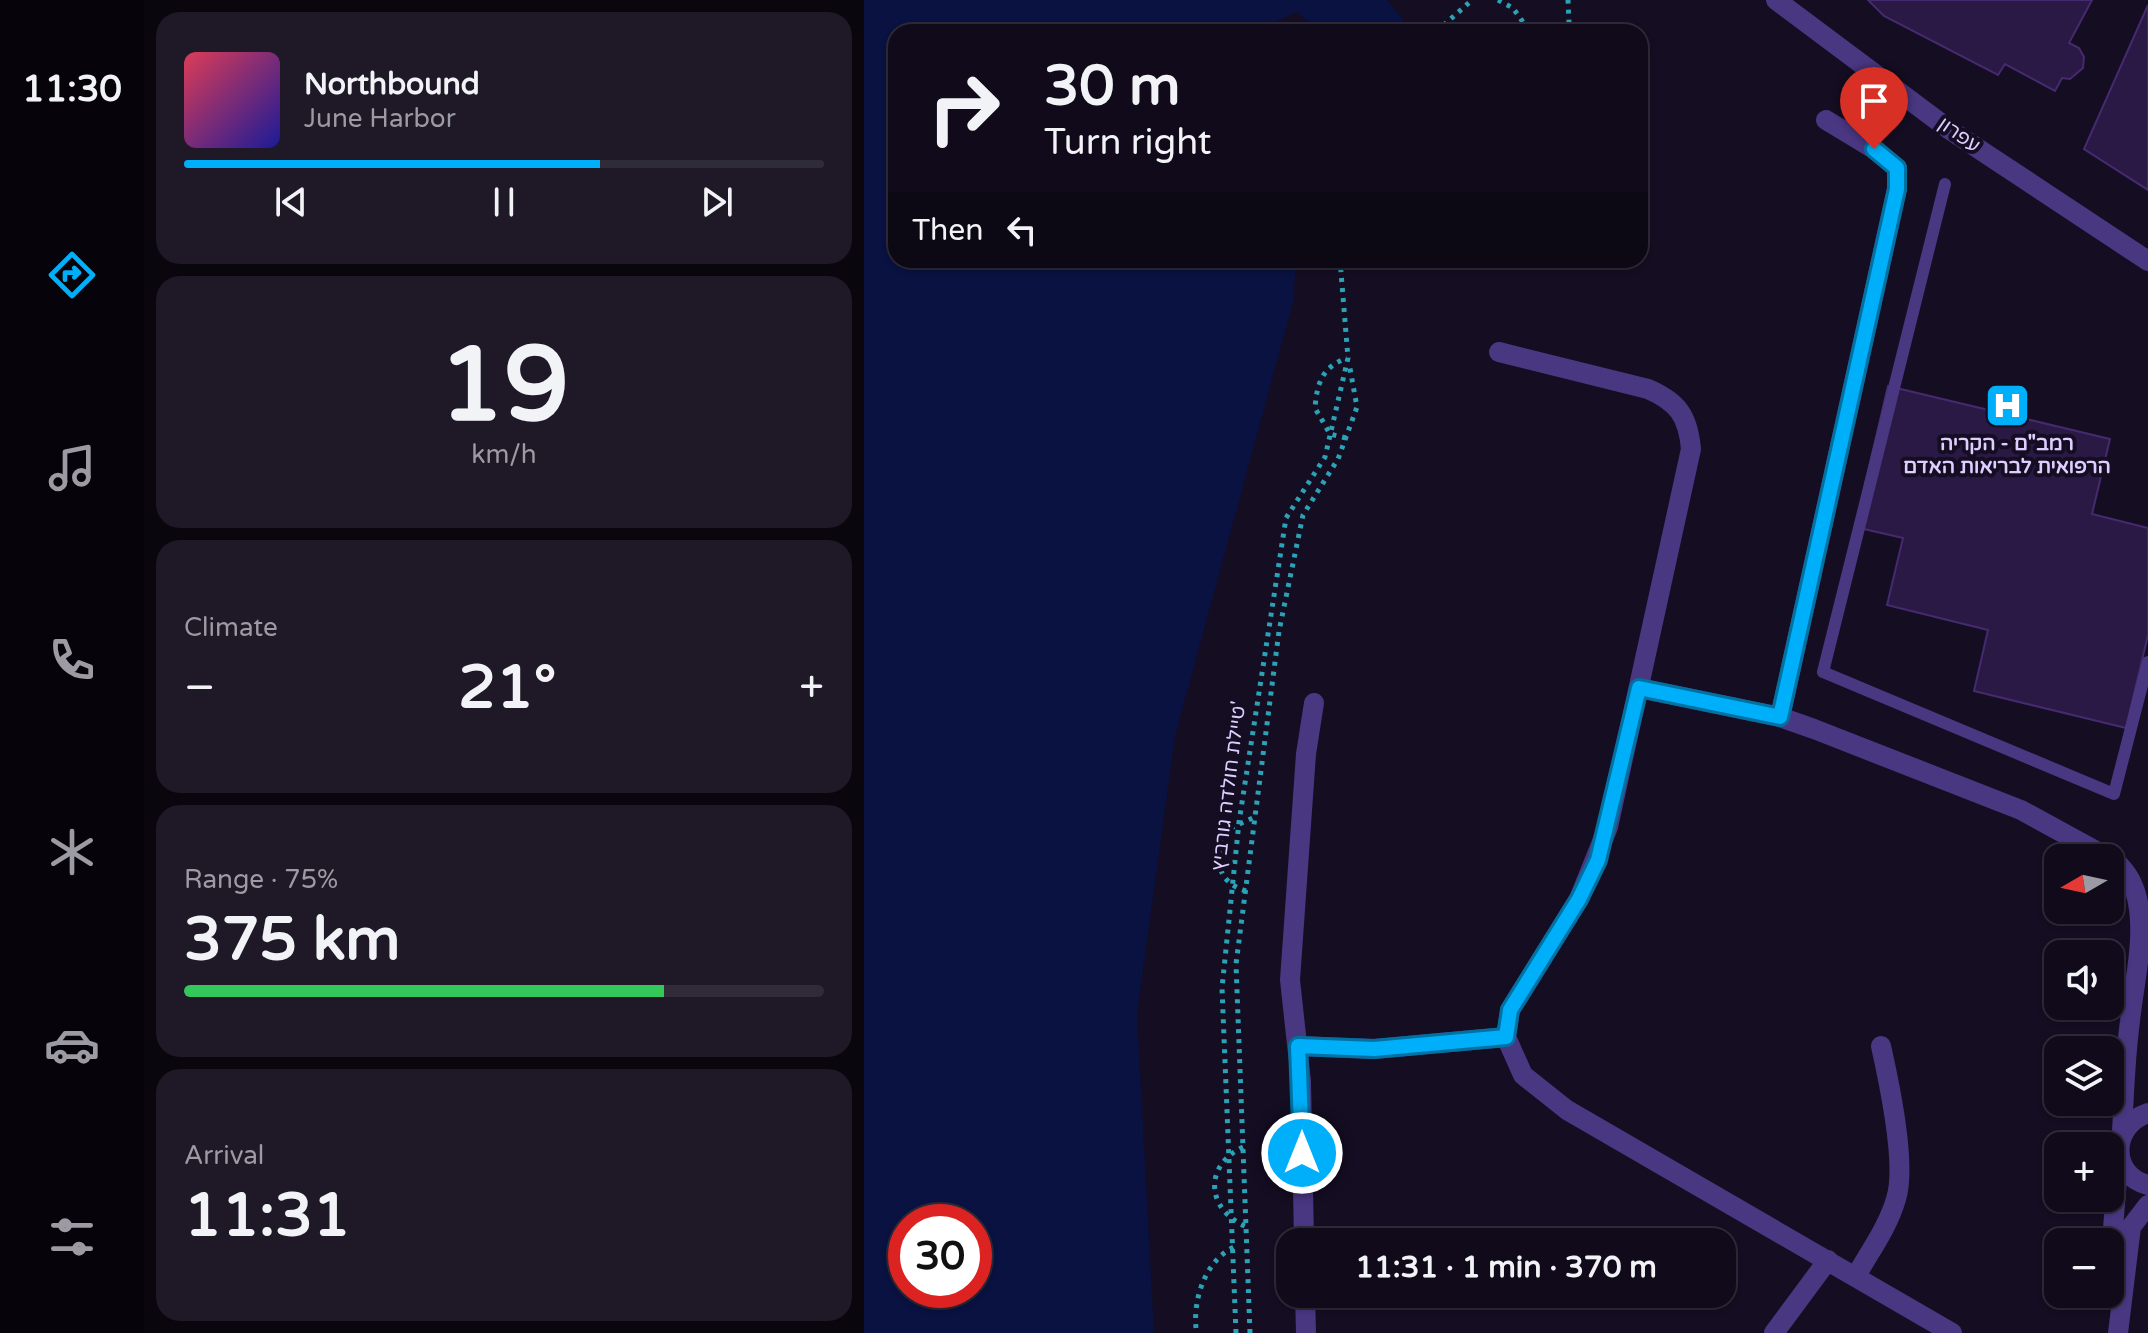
<!DOCTYPE html>
<html lang="en">
<head>
<meta charset="utf-8">
<style>
	:root { --surface:#100a1a; --page:#1e1827; --text:#f1f3f6; --muted:#9c9aa2; --line:#302b39; --accent:#00aff9 }
	body { margin:0; font-family:"Varela Round",Heebo,sans-serif; background:var(--page); color:var(--text); height:100vh; display:flex; flex-direction:column; font-size:30px; white-space:nowrap }
	* { box-sizing:border-box; margin:0 }
	p { font-size:26px; color:var(--muted) }
	.icon { flex:none; width:44px; height:44px; fill:none; stroke:currentColor; stroke-width:2; stroke-linecap:round; stroke-linejoin:round }
	.map { position:relative; flex:1; overflow:hidden }
	.panel { display:flex; flex-direction:column; gap:12px; padding:12px; background:#09060e; width:720px }
	.panel>* { flex:none }
	.banner { position:absolute; left:24px; top:24px; width:760px; height:244px; border-radius:24px; box-shadow:0 2px 6px #0004,0 0 0 2px var(--line); background:#100a1a; color:var(--text); overflow:hidden }
	.needle { width:52px; rotate:261deg }
	.fabs { position:absolute; left:1180px; top:844px; display:grid; gap:16px }
	.fabs a { display:grid; place-items:center; width:80px; height:80px; border-radius:16px; background:var(--surface); box-shadow:0 2px 6px #0004,0 0 0 2px var(--line); font-size:40px }
	.speed { position:absolute; left:24px; top:1204px; display:flex; gap:16px; font-size:40px; font-weight:700; text-align:center }
	.speed>* { display:grid; place-content:center; width:104px; height:104px; border-radius:50%; background:var(--surface); box-shadow:0 2px 6px #0004,0 0 0 2px var(--line); line-height:1 }
	.speed .limit { border:12px solid #d22; background:#fff; color:#111 }
	.pin { position:absolute; display:grid; place-items:center; width:68px; height:68px; color:#fff; margin:-82px -34px; border-radius:50% 50% 50% 0; rotate:-45deg; box-shadow:0 0 8px #0007 }
	.pin .icon { rotate:45deg }
	.me { position:absolute; width:88px; margin:-44px; rotate:0deg; stroke-linejoin:round; filter:drop-shadow(0 0 6px #0008) }
	.turn { display:flex; align-items:center; gap:28px; height:168px; padding:0 24px; font-size:36px }
	.turn .icon { width:104px; height:104px; stroke-width:2.5 }
	.turn b { display:block; font-size:56px; line-height:68px }
	.then { display:flex; align-items:center; height:76px; padding:0 24px; background:#0003; gap:16px; font-size:30px }
	.big { font-size:60px; font-weight:800; line-height:1.1 }
	.panel .card { flex:1; display:flex; flex-direction:column; justify-content:center; gap:12px; min-width:0; padding:0 28px; border-radius:24px; background:var(--page) }
	.panel .dial { align-items:center; gap:0 }
	.dial b { font-size:104px; line-height:1 }
	.song { display:flex; align-items:center; gap:24px }
	.cover { width:96px; height:96px; border-radius:12px; background:linear-gradient(135deg,hsl(350 70% 55%),hsl(240 70% 35%)) }
	.played { height:8px; border-radius:4px; background:linear-gradient(90deg,var(--accent) 65%,var(--line) 65%) }
	.keys { display:flex; justify-content:space-around; direction:ltr }
	.heat { display:flex; justify-content:space-between; align-items:center; font-size:44px; direction:ltr }
	.charge { height:12px; border-radius:6px; background:linear-gradient(90deg,#34c759 75%,var(--line) 0) }
	.trip { position:absolute; left:412px; top:1228px; width:460px; height:80px; border-radius:24px; background:var(--surface); box-shadow:0 2px 6px #0004,0 0 0 2px var(--line); font-weight:800; line-height:80px; text-align:center }
	main { display:flex; flex:1; min-height:0 }
	.tab-bar { display:flex; flex-direction:column; width:144px; justify-content:space-around; align-items:center; background:#06040a; color:var(--muted) }
	.tab-bar .icon { width:56px; height:56px }
	.tab-bar .selected { color:var(--accent) }
	.tab-bar b { font-size:36px; color:var(--text) }
	.map>svg:first-child { display:block }
</style>
</head>
<body>
<main>
<nav class="tab-bar">
<b>11:30</b>
<svg class="icon selected" aria-label="directions" viewBox="0 0 24 24"><path d="M12 3l9 9-9 9-9-9zM9 14v-3h6M13 9l2 2-2 2"/></svg>
<svg class="icon" aria-label="music" viewBox="0 0 24 24"><path d="M9 18V5l10-2v13"/><circle cx="6" cy="18" r="3"/><circle cx="16" cy="16" r="3"/></svg>
<svg class="icon" aria-label="phone" viewBox="0 0 24 24"><path d="M5 4h4l2 5-3 2q2 4 5 5l2-3 5 2v4C11 20 4 13 5 4z"/></svg>
<svg class="icon" aria-label="climate" viewBox="0 0 24 24"><path d="M12 3v18M4 7l16 10M4 17L20 7"/></svg>
<svg class="icon" aria-label="car" viewBox="0 0 24 24"><path d="M5 17H2v-5l4-1 3-4h7l3 4 3 1v5h-3M9 17h6M6 11h13"/><circle cx="7" cy="17" r="2"/><circle cx="17" cy="17" r="2"/></svg>
<svg class="icon" aria-label="filters" viewBox="0 0 24 24"><path d="M4 7h16M4 17h16"/><circle cx="9" cy="7" r="2"/><circle cx="15" cy="17" r="2"/></svg>
</nav>
<section class="panel">
<div class="card">
<div class="song"><i class="cover"></i><div><b>Northbound</b><p>June Harbor</p></div></div>
<div class="played"></div>
<div class="keys"><svg class="icon" aria-label="previous" viewBox="0 0 24 24"><path d="M18 5L8 12l10 7zM5 5v14"/></svg><svg class="icon" aria-label="pause" viewBox="0 0 24 24"><path d="M8 5v14M16 5v14"/></svg><svg class="icon" aria-label="next" viewBox="0 0 24 24"><path d="M6 5l10 7-10 7zM19 5v14"/></svg></div>
</div>
<div class="card dial"><b>19</b><p>km/h</p></div>
<div class="card"><p>Climate</p>
<div class="heat"><a>−</a><b class="big">21°</b><a>+</a></div>
</div>
<div class="card"><p>Range · 75%</p><b class="big">375 km</b><div class="charge"></div></div>
<div class="card"><p>Arrival</p><b class="big">11:31</b></div>
</section>
<div class="map">
<svg width="1284" height="1333" viewBox="0 0 1284 1333">
	<rect width="100%" height="100%" fill="#150d22"/>
	<path fill="#091240" fill-rule="evenodd" d="M0 0H523L543 24 526 32H499L490 24 483 31 458 32 432 12 409 23V32H32V260H432L429 302 311 736 273 1014 290 1333H0ZM42 1222H110V1290H42Z"/>
	<g fill="#2a1944" stroke="#462a70" stroke-width="2">
		<polygon points="1004,0 1228,0 1205,43 1215,48 1220,57 1219,68 1206,79 1198,78 1191,91 1141,64 1134,75 1020,16"/>
		<polygon points="1284,5 1284,190 1220,149"/>
		<polygon points="1024,386 1246,439 1228,514 1284,528 1284,635 1262,728 1110,691 1124,630 1023,605 1039,538 991,527"/>
	</g>
	<g fill="none" stroke-linecap="round" stroke-linejoin="round">
		<g stroke="#2ca2b6" stroke-width="5" stroke-dasharray="4 6" stroke-linecap="butt">
			<polyline points="634,0 649,8 666,32"/>
			<polyline points="572,32 608,0"/>
			<polyline points="699,32 705,22 704,0"/>
			<path d="M482 438 466 434 451 408C453 383 458 367 483 358"/>
			<path d="M382 891C350 881 351 856 362 830L391 817"/>
			<path d="M379 1147C339 1166 342 1210 383 1227"/>
			<path d="M332 1328C329 1298 342 1260 370 1247"/>
			<polyline points="372,1333 358,988 375,822 422,518 461,457 484,358 476,260"/>
			<polyline points="386,1333 372,964 415,631 439,515 474,459 493,407 485,363"/>
		</g>
		<polyline stroke="#493782" stroke-width="12" points="1081,184 959,672 1250,794 1284,662"/>
		<g stroke="#493782" stroke-width="20">
			<polyline points="912,0 1086,130 1284,261"/>
			<path d="M635 352 784 389C814 402 824 416 827 449L744 827 715 899 646 1010 642 1037 659 1075 703 1110 1088 1333"/>
			<polyline points="775,688 916,717 950,729 1157,810 1245,858"/>
			<polyline points="916,717 1033,189 1033,168 1010,149 962,120"/>
			<path d="M1246 858C1260 867 1269 882 1273 898 1282 937 1270 982 1266 1021 1261 1058 1260 1095 1258 1132"/>
			<polyline points="434,1046 510,1049 642,1037"/>
			<path d="M1284 1113C1247 1125 1245 1175 1284 1185"/>
			<polyline points="440,1242 437,1081 426,980 442,754 450,703"/>
			<polyline points="1246,1264 1255,1156"/>
			<path d="M992 1276C1006 1251 1024 1227 1032 1199 1043 1165 1025 1082 1017 1046"/>
			<polyline points="441,1294 442,1333"/>
			<polyline points="910,1333 964,1260"/>
			<polyline points="1254,1333 1267,1227 1284,1205"/>
		</g>
	</g>
	<g fill="none" stroke-linecap="round" stroke-linejoin="round">
		<defs>
			<polyline id="route" points="438,1153 434,1046 510,1049 642,1037 646,1010 715,899 734,860 775,688 916,717 1033,189 1033,168 1010,149"/>
		</defs>
		<use href="#route" stroke="#0072a2" stroke-width="20"/>
		<use href="#route" stroke="#00aff9" stroke-width="14"/>
	</g>
	<defs>
		<symbol id="hospital-square" viewBox="-11 -11 22 22"><rect x="-9" y="-9" width="18" height="18" rx="4" fill="#00aff9" stroke="#150d22"/><path d="M-5-5h3v3.5h4V-5h3V5h-3V1.5h-4V5h-3Z" fill="#fff"/></symbol>
	</defs>
	<g fill-rule="evenodd">
		<use href="#hospital-square" x="1118" y="380" width="51" height="51"/>
	</g>
	<g text-anchor="middle" dominant-baseline="central" stroke-width="8" stroke-linejoin="round" paint-order="stroke">
		<g font-size="20" fill="#deceff" stroke="#150d22">
			<text transform="translate(1095 135) rotate(35)">עפרון</text>
			<text transform="translate(365 786) rotate(-83)">טיילת חולדה גורביץ'</text>
		</g>
		<g font-size="20" font-weight="bold" fill="#deceff" stroke="#150d22">
			<text x="1143" y="444">רמב"ם - הקריה<tspan x="1143" dy="23">הרפואית לבריאות האדם</tspan></text>
		</g>
	</g>
</svg>
<div class="fabs">
<a><svg class="needle" viewBox="-14 -14 28 28"><path d="M0-13l5 13h-10z" fill="#e53935"/><path d="M0 13l5-13h-10z" fill="#9c9aa2"/></svg></a>
<a><svg class="icon" aria-label="sound" viewBox="0 0 24 24"><path d="M4 9h4l5-4v14l-5-4H4zM17 9q2 3 0 6"/></svg></a>
<a><svg class="icon" aria-label="layers" viewBox="0 0 24 24"><path d="M12 4l9 5-9 5-9-5zM3 14l9 5 9-5"/></svg></a>
<a>+</a>
<a>−</a>
</div>
<div class="speed"><div class="limit">30</div></div>
<div class="pin" style="left:1010px;top:149px;background:#d93025"><svg class="icon" aria-label="arrive" viewBox="0 0 24 24"><path d="M6 21V4h12l-3 4 3 4H6"/></svg></div>
<svg class="me" style="left:438px;top:1153px" viewBox="-20 -20 40 40"><circle r="17" fill="#00aff9" stroke="#fff" stroke-width="3"/><path d="M0-11L8 9 0 5-8 9z" fill="#fff"/></svg>
<div class="trip">11:31 · 1 min · 370 m</div>
<div class="banner">
<div class="turn"><svg class="icon" aria-label="right" viewBox="0 0 24 24"><path d="M7 20v-9h11M14 6l5 5-5 5"/></svg><div><b>30 m</b>Turn right</div></div>
<div class="then">Then<svg class="icon" aria-label="left" viewBox="0 0 24 24"><path d="M17 20v-9H6M10 6l-5 5 5 5"/></svg></div>
</div>
</div>
</main>
</body>
</html>
